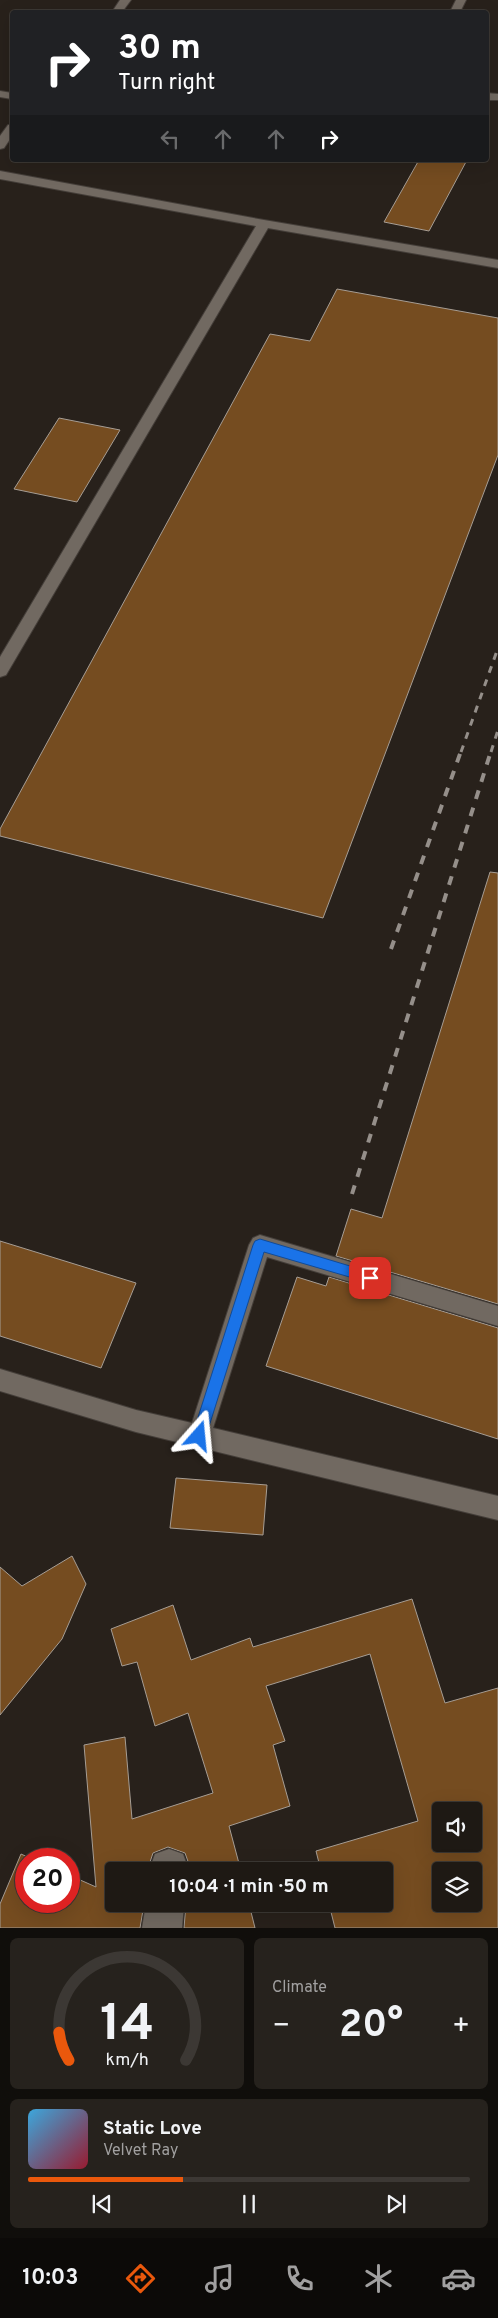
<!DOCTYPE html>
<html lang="en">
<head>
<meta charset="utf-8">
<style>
	:root { --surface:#1e1914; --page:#26221d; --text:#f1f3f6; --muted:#a1a0a0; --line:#3c3834; --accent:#ea580c }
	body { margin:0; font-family:Overpass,sans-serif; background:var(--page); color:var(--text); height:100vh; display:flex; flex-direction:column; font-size:19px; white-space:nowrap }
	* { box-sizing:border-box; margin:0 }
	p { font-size:16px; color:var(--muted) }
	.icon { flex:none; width:28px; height:28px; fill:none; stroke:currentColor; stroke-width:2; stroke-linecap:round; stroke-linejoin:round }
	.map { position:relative; height:1928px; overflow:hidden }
	.details { display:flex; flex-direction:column; gap:10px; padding:10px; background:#100e0b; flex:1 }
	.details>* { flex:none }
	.banner { position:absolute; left:10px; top:10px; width:479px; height:152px; border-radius:5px; box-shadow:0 5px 20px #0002,0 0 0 1px var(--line); background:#202124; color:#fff; overflow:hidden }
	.fabs { position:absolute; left:432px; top:1802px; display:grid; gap:10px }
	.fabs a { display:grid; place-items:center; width:50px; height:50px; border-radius:5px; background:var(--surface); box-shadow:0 5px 20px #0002,0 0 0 1px var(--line); font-size:25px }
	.speed { position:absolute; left:15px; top:1848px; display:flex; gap:10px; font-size:25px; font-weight:700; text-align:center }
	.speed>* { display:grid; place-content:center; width:65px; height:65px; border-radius:50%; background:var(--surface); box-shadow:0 5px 20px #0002,0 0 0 1px var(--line); line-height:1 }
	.speed .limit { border:8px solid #d22; background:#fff; color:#111 }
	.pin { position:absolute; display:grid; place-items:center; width:42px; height:42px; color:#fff; margin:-21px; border-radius:10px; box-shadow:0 2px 8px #0006 }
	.me { position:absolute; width:55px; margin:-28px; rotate:18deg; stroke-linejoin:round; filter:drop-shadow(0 0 4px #0008) }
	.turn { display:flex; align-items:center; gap:18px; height:105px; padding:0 25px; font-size:22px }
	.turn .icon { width:65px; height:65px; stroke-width:2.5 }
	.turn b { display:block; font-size:35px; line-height:42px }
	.lanes { display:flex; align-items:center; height:48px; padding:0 25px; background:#0003; justify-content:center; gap:25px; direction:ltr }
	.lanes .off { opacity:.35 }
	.big { font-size:38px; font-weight:700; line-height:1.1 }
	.details .widget { flex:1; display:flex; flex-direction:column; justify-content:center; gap:8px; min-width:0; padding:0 18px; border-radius:8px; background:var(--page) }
	.details .dial { align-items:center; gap:0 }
	.dial svg { height:130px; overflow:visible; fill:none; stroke:var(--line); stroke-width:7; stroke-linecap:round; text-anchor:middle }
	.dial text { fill:var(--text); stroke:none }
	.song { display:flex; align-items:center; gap:15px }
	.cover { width:60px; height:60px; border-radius:8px; background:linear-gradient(135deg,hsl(200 70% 55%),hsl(350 70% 35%)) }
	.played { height:5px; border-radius:2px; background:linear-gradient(90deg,var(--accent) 35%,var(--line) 35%) }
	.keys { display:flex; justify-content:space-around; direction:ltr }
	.heat { display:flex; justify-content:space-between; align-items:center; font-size:28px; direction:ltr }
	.details .tiles { flex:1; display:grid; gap:10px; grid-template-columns:1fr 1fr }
	.widget:last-child { grid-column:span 2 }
	.trip { position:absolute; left:105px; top:1862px; width:288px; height:50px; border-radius:5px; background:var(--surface); box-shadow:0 5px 20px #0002,0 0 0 1px var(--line); font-weight:700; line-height:50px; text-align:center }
	.menu { display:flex; height:80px; justify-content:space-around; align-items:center; background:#0c0a08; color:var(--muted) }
	.menu .icon { width:35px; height:35px }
	.menu .active { color:var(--accent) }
	.menu b { font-size:22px; color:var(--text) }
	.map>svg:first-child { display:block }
</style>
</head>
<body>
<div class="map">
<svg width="498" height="1928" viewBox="0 0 498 1928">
	<rect width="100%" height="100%" fill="#28211b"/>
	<g fill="#754c20" stroke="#a69d94" fill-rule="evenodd">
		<polygon points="419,160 467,160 429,231 384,222"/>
		<polygon points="337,289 498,318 498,455 323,918 0,836 0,829 270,334 310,341"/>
		<polygon points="59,418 120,430 77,502 14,489"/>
		<polygon points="490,872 498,873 498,1304 336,1256 351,1209 382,1218"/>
		<polygon points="0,1241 136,1283 101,1368 0,1336"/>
		<polygon points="297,1277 326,1286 329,1277 498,1328 498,1439 266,1366"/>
		<polygon points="176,1478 267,1485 263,1535 170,1528"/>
		<polygon points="72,1556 86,1584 62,1639 0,1715 0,1567 22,1586"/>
		<path d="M412 1599 445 1703 498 1688V1928H335L329 1904H384V1871H321L316 1851 418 1821 370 1654 266 1686 285 1741 273 1745 290 1806 229 1826 241 1871H189L190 1867 185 1853 168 1847 153 1853 147 1871H114V1904H144L140 1928H0V1904L21 1854 32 1859H26V1901H69V1875L96 1887 84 1745 125 1737 132 1819 213 1793 188 1713 155 1726 137 1662 122 1666 111 1629 173 1605 191 1660 250 1638 253 1647ZM441 1811H474V1844H441ZM441 1871H474V1904H441Z"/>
		<polygon points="186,1904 249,1904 255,1928 184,1928"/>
	</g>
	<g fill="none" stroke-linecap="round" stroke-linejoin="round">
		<defs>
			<g id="service">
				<polygon points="120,0 131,0 122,12 112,12"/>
				<polygon points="456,0 466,0 460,12 450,12"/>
				<polygon points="0,91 12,93 12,99 0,97"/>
				<polygon points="486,93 498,94 498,100 486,100"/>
				<polygon points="8,125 12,125 12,136 4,148 0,149 0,136"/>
				<polygon points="0,171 264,220 498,260 498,268 268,228 6,675 0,677 0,657 256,226 0,179"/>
				<polygon points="260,1235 498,1306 498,1326 267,1257 213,1428 498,1496 498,1520 136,1432 0,1391 0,1369 136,1410 192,1423 249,1245 253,1238"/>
			</g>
			<g id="minor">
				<polygon points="169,1849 183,1854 188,1868 187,1871 149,1871 155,1854"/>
				<polygon points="146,1904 184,1904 182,1928 142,1928"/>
			</g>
		</defs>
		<use href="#service" stroke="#443e39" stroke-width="2"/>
		<use href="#minor" stroke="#443e39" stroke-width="2"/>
		<use href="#service" fill="#716961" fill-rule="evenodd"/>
		<use href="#minor" fill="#716961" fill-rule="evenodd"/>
		<g stroke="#958f8a" stroke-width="3" stroke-dasharray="7 7" stroke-linecap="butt">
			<polyline points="461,752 498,648"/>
			<polyline points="491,752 498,730"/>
		</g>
		<g stroke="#958f8a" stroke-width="4" stroke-dasharray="9 9" stroke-linecap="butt">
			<polyline points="391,949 461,751"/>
			<polyline points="352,1194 491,751"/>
		</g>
	</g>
	<polygon fill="#1a73e8" stroke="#114b97" points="260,1239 370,1272 374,1273 376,1278 374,1282 370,1283 264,1252 206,1436 204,1441 199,1443 194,1441 192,1436 253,1245 255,1241"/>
</svg>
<div class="fabs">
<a><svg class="icon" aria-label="sound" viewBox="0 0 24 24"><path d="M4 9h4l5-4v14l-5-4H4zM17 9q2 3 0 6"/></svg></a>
<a><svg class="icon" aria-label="layers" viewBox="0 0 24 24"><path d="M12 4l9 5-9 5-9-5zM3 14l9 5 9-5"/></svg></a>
</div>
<div class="speed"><div class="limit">20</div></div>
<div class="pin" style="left:370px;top:1278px;background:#d93025"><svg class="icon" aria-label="arrive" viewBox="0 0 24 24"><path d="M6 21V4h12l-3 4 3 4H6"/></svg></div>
<svg class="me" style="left:199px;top:1436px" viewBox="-20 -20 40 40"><path d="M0-17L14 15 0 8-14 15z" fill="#1a73e8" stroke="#fff" stroke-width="4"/></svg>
<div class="trip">10:04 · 1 min · 50 m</div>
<div class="banner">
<div class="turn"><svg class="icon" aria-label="right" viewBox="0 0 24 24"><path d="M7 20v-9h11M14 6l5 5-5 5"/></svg><div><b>30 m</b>Turn right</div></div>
<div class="lanes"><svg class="icon off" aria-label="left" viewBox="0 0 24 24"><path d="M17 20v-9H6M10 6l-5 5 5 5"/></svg><svg class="icon off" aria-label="ahead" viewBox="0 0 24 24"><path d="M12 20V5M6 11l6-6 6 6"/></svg><svg class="icon off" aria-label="ahead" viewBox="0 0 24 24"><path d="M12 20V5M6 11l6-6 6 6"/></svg><svg class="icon" aria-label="right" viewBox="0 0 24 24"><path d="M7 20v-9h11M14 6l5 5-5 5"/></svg></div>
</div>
</div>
<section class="details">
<div class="tiles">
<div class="widget dial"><svg viewBox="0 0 100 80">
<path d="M14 69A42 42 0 1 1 86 69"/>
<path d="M14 69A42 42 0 0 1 8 52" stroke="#ea580c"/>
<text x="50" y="56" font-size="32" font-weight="700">14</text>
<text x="50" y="72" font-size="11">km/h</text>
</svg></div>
<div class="widget"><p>Climate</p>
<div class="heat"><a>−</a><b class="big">20°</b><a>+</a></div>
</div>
<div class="widget">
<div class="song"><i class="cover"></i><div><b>Static Love</b><p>Velvet Ray</p></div></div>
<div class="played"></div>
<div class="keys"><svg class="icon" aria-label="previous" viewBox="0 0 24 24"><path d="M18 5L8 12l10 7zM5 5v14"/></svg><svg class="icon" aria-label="pause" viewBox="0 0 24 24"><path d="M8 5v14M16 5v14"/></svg><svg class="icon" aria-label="next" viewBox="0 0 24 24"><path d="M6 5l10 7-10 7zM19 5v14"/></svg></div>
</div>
</div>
</section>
<nav class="menu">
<b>10:03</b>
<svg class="icon active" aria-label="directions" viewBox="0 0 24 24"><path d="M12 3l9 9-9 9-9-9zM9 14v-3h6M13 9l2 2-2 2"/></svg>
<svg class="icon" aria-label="music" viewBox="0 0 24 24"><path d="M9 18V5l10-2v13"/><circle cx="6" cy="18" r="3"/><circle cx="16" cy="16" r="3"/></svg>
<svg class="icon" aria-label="phone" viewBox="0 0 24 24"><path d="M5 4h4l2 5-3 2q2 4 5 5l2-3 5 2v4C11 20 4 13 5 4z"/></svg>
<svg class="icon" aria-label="climate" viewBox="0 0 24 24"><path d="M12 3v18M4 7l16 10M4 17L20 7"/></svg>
<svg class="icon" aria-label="car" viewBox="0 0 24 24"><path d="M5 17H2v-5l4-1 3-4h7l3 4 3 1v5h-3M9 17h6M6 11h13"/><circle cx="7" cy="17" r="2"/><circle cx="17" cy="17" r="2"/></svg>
</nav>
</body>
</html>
